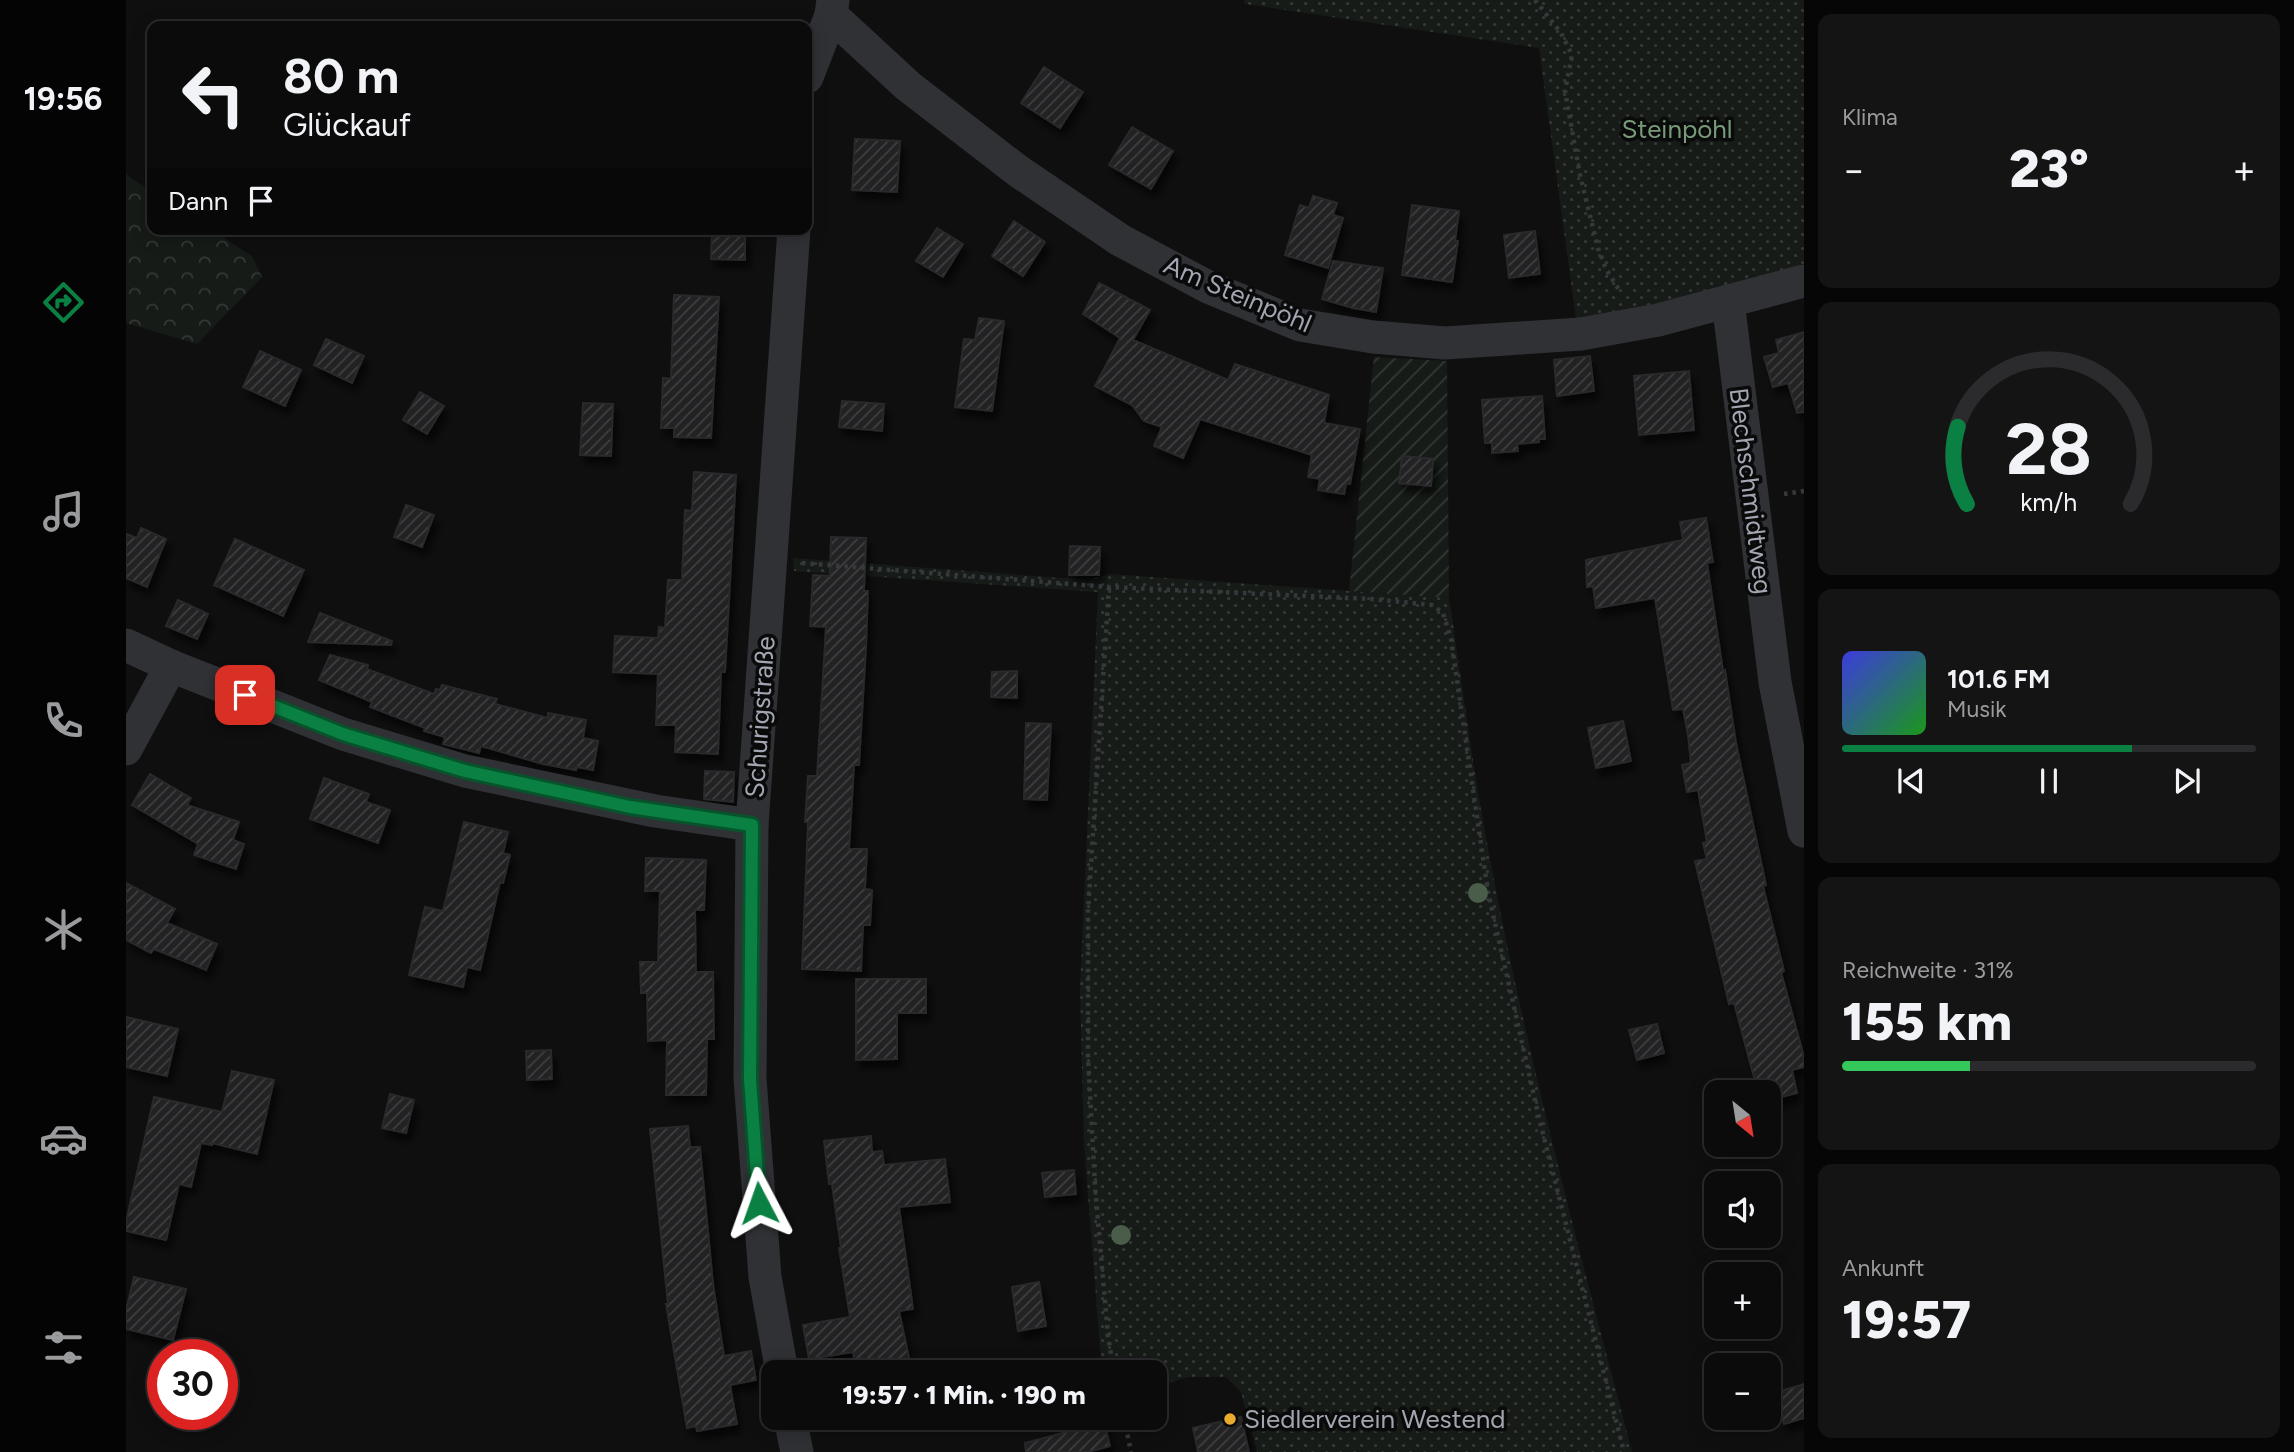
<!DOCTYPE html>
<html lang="de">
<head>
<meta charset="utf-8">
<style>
	:root { --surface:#0b0b0c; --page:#141415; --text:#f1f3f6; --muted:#9a9b9d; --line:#2b2b2d; --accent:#0b8043 }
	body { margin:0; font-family:Figtree,sans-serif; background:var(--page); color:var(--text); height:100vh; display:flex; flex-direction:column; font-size:26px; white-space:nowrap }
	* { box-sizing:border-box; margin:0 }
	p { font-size:23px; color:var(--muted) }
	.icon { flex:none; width:38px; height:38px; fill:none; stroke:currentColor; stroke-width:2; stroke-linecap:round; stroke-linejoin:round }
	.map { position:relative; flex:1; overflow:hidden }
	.details { display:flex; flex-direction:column; gap:14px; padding:14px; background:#060607; width:490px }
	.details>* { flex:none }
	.banner { position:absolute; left:21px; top:21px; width:665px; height:214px; border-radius:14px; box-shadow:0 4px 18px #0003,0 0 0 2px var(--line); background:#0b0b0c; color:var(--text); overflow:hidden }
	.needle { width:46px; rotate:150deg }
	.controls { position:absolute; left:1578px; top:1080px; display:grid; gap:14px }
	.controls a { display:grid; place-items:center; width:77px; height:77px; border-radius:14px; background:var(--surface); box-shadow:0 4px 18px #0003,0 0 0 2px var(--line); font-size:35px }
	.speed { position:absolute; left:21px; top:1339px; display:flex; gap:14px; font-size:35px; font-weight:700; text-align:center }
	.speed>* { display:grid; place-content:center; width:91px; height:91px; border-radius:50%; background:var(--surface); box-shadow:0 4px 18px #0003,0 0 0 2px var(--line); line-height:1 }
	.speed .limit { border:10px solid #d22; background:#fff; color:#111 }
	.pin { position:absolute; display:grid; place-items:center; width:60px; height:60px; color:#fff; margin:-30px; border-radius:14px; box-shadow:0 4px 10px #0006 }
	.me { position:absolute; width:77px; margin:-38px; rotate:356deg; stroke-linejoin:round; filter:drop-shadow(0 0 5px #0008) }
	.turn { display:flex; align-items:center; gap:24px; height:147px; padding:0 21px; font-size:32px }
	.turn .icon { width:91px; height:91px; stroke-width:2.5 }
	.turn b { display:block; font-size:49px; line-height:60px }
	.then { display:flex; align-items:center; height:66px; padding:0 21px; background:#0003; gap:14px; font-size:26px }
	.big { font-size:52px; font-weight:800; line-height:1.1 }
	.details .tile { flex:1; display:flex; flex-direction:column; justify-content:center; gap:10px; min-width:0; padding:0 24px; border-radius:14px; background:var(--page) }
	.details .dial { align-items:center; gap:0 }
	.dial svg { height:182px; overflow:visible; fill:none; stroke:var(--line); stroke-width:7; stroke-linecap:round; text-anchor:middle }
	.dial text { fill:var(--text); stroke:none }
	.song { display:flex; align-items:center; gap:21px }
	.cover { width:84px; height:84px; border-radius:10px; background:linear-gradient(135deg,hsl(240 70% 55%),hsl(120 70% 35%)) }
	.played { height:7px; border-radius:4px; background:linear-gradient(90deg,var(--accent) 70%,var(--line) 70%) }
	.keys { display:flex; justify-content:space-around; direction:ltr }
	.heat { display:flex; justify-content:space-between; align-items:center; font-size:38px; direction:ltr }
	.charge { height:10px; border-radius:5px; background:linear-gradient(90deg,#34c759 31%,var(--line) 0) }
	.trip { position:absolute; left:635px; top:1360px; width:406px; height:70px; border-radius:14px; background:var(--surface); box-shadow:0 4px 18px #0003,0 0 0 2px var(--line); font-weight:800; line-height:70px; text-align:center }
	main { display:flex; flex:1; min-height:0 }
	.menu { display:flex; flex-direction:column; width:126px; justify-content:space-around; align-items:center; background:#040405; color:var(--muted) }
	.menu .icon { width:49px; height:49px }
	.menu .on { color:var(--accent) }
	.menu b { font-size:32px; color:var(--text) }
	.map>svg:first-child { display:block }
</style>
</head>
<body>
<main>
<nav class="menu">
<b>19:56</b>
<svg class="icon on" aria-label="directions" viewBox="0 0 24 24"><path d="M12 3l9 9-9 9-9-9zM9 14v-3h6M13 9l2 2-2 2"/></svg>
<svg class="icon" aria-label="music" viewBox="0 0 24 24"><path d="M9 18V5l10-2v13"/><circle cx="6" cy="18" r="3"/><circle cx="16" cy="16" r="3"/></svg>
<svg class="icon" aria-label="phone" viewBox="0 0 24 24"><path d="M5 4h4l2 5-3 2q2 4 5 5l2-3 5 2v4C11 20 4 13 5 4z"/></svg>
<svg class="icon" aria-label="climate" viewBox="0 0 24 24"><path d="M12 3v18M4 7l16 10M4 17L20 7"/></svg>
<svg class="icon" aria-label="car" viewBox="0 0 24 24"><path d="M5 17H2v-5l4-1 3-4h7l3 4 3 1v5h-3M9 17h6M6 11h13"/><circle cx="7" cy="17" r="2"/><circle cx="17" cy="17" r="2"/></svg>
<svg class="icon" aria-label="filters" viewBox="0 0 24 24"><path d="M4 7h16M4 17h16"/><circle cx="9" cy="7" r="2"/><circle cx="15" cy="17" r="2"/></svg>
</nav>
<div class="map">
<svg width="1678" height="1452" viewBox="0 0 1678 1452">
	<defs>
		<pattern id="grass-dots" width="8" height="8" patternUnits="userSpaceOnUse" patternTransform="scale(1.75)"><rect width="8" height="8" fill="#161b17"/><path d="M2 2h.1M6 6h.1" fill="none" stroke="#353936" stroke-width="1.8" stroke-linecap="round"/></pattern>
		<pattern id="forest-crowns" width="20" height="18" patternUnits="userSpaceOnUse" patternTransform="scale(1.75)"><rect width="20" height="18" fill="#161b17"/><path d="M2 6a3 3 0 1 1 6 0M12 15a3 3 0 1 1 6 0" fill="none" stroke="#353936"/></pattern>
		<pattern id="garden-furrows" width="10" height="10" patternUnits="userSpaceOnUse" patternTransform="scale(1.75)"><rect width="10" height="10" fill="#161b17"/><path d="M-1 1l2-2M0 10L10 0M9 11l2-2" fill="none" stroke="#353936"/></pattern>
		<pattern id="building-hatch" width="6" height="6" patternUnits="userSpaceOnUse" patternTransform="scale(1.75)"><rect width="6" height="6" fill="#222224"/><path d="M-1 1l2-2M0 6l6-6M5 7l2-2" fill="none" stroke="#3f3f41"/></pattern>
		<filter id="shadow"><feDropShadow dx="4.5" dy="8" stdDeviation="3.5" flood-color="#0009"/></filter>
	</defs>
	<rect width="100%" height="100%" fill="#0f0f10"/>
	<g fill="url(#grass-dots)">
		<polygon points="1118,0 1678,0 1678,275 1450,319 1413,48 1119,4"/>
		<path d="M667 558 961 580 984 574 1323 598C1336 683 1347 770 1363 854 1401 1056 1454 1254 1506 1452H1131L1115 1392 1100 1377H1062L1029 1387V1372H994L993 1368 975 1359 958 1144 954 990 972 592 668 571Z"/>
	</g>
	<polygon fill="url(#forest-crowns)" points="0,172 2,176 26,192 26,229 84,229 126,256 136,277 71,344 0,323"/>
	<polygon fill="url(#garden-furrows)" points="1248,357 1321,361 1323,598 1223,591"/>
	<g fill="url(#building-hatch)" stroke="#29292c" stroke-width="2" filter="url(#shadow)">
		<polygon points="918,67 957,92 934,128 895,103"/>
		<polygon points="1006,127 1047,151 1025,189 983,165"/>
		<polygon points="729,139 774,141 771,192 726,190"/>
		<polygon points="1187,196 1211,203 1207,215 1217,218 1202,268 1159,255 1174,205 1183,208"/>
		<polygon points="1286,205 1333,211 1329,241 1332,241 1326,282 1276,275"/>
		<polygon points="888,221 919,242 897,276 866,256"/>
		<polygon points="811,228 837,244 817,277 790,261"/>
		<polygon points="1409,231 1414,274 1383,278 1378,235"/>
		<polygon points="586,233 619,234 619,260 585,259"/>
		<polygon points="1207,261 1257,268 1250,312 1227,308 1196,299"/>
		<polygon points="973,283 1024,310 1007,340 1102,380 1109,364 1203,395 1198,423 1234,429 1224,484 1220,483 1218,494 1192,490 1194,479 1182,477 1186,455 1074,419 1057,458 1028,446 1036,427 1018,421 1006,405 969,386 994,338 957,314"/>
		<polygon points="548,295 593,297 585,438 548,437 548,428 535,428 537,378 545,379"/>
		<polygon points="853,318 878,321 866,411 829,407 838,339 849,340"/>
		<polygon points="1678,332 1678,412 1671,413 1662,383 1647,387 1638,357 1653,353 1650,340"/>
		<polygon points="200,339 238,356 226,383 188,365"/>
		<polygon points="134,351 175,370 159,406 117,387"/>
		<polygon points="1464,356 1468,391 1431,396 1428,360"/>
		<polygon points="1563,371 1568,430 1513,435 1508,376"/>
		<polygon points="294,392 318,406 301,434 277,420"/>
		<polygon points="1416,396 1419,439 1413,439 1413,442 1391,444 1392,451 1366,453 1366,443 1359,443 1356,400"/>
		<polygon points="716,401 758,404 756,431 713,427"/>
		<polygon points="457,403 487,404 485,456 454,455"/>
		<polygon points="1276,456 1307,459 1305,486 1273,483"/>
		<polygon points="568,472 610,475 599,672 595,672 592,754 549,752 550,725 530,725 532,674 487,672 489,636 532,638 533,627 539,628 542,580 556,580 559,510 566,511"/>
		<polygon points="280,505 308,515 296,547 268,537"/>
		<polygon points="1580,518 1587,562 1581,563 1597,671 1599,670 1610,743 1640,885 1637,886 1658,971 1655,972 1678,1057 1678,1067 1666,1070 1671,1093 1643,1100 1643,1092 1632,1092 1608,1003 1603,1004 1581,912 1569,861 1581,859 1577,843 1581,842 1572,790 1561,792 1556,765 1565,763 1562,735 1557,709 1547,710 1529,598 1470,608 1467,586 1461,587 1460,560 1557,540 1554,522"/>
		<polygon points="15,528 40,539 21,587 0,578 0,534 11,538"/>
		<polygon points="705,537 740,538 738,591 742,591 740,647 733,765 728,765 723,849 741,849 739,889 746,890 744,925 737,925 735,971 676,969 682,822 679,822 682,776 691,776 700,627 684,626 687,575 704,576"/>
		<polygon points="109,539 178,570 157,616 88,585"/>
		<polygon points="944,546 974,547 973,575 943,575"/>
		<polygon points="52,600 82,614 71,639 40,626"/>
		<polygon points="194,613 266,641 265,645 182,642"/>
		<polygon points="204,655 242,665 241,669 308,694 310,689 314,690 316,685 371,699 369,704 422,718 422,713 460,720 457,738 472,741 467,770 451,767 450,770 417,764 355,746 353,753 317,744 319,737 298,731 299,728 244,707 246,702 193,680"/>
		<polygon points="891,671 891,698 865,697 866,672"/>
		<polygon points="1497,721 1505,761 1470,768 1462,728"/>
		<polygon points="900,723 925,724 921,800 898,799"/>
		<polygon points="579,771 608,772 607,802 578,799"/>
		<polygon points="24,774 65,798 61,805 113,822 107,840 118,844 110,869 68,855 72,844 6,805"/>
		<polygon points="198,778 243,794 240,802 264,810 252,843 184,819"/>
		<polygon points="338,822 382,832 377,853 384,855 377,883 374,882 354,970 341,967 337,987 283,975 299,907 317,911"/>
		<polygon points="520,858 580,860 578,910 569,910 570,972 587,972 588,1039 581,1039 580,1095 540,1095 541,1040 522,1041 521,993 515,993 514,962 532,962 534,891 519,891"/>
		<polygon points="0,883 49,909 41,923 91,944 80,970 28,949 25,953 0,940"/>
		<polygon points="730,979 800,979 800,1013 771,1013 771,1059 730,1060"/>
		<polygon points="0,1017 52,1029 41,1076 0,1067"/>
		<polygon points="1531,1024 1538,1053 1511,1060 1503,1030"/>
		<polygon points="425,1050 426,1079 401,1080 400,1051"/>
		<polygon points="106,1071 148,1080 131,1154 86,1143 86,1145 75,1143 65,1187 53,1184 40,1240 0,1231 0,1222 28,1097 96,1112"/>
		<polygon points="264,1094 288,1100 280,1133 256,1128"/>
		<polygon points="562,1126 564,1147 574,1147 587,1284 598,1356 625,1351 630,1380 604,1385 611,1424 571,1431 570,1426 561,1428 540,1304 542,1304 524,1129"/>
		<polygon points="745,1136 746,1152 756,1151 758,1165 819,1159 824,1202 773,1207 787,1309 773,1311 786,1372 731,1372 727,1352 683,1359 677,1325 724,1317 713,1248 715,1248 706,1184 703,1184 698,1141"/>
		<polygon points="948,1170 950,1194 919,1197 916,1173"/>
		<polygon points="8,1277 60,1289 47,1340 0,1329 0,1310"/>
		<polygon points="913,1282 920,1326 892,1331 886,1287"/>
		<polygon points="1678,1384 1678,1418 1658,1424 1648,1393"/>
		<polygon points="1115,1417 1123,1452 1072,1452 1067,1428"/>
		<polygon points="978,1422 984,1446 962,1452 900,1452 899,1443"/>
	</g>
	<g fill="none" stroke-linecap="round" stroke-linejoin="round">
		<g stroke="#36383c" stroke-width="4.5" stroke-dasharray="3.5 5" stroke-linecap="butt">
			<polyline points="1409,0 1435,33 1446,55 1439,91 1454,175 1472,248 1480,269 1495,293"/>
			<polyline points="1658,494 1678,491"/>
			<polyline points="676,563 983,587 1246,599 1306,605 1317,613 1325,639 1362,892 1413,1118 1498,1452"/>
			<polyline points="983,587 962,911 962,1056 969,1186 982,1336 988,1372"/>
			<polyline points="998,1418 1005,1452"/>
		</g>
		<g stroke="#303135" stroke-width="33">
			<polyline points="705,15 782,86 892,171 994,240 1082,287 1174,325 1247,337 1319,343 1455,334 1532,320 1678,281"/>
			<polyline points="681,77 705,15 707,0"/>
			<polyline points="1602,301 1649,682 1678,831"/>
			<polyline points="0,645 45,666 217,734 339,771 529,811 626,825"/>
			<polyline points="0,749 45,666"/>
			<polyline points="656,1372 639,1277 624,1079 626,825 668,229"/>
			<polyline points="664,1418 671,1452"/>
		</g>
	</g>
	<g fill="#495d4a">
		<circle cx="1352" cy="893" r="10"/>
		<circle cx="995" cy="1235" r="10"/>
	</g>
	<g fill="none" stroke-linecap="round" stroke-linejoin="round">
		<defs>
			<polyline id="route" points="119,695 217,734 339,771 504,807 626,825 624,1079 633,1203"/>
		</defs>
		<use href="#route" stroke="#07532c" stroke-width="18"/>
		<use href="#route" stroke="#0b8043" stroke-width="12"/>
	</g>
	<circle fill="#eaaa2d" stroke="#0a0a0b" stroke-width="2.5" cx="1104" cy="1419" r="7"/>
	<g text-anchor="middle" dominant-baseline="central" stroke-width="7" stroke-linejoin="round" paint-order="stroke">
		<g font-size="26" fill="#789c7a" stroke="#0a0a0b">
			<text x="1551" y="129">Steinpöhl</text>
		</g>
		<g font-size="26" fill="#a1a6b1" stroke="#0a0a0b">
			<text transform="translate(1112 294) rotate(23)">Am Steinpöhl</text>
			<text transform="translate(1625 491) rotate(83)">Blechschmidtweg</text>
			<text transform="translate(634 717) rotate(-86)">Schurigstraße</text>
		</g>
		<g font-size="26" fill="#a1a6b1" stroke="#0a0a0b" text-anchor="start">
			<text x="1118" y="1419">Siedlerverein Westend</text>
		</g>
	</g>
</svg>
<div class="controls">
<a><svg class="needle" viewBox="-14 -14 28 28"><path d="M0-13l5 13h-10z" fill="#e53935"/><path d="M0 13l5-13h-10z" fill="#9a9b9d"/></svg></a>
<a><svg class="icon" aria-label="sound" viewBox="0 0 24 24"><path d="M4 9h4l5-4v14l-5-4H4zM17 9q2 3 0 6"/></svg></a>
<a>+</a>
<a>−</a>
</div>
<div class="speed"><div class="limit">30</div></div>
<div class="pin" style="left:119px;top:695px;background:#d93025"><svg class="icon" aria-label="arrive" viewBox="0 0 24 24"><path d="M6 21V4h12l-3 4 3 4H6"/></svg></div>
<svg class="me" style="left:633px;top:1203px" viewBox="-20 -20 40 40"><path d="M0-17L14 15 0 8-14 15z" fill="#0b8043" stroke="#fff" stroke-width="4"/></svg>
<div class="trip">19:57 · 1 Min. · 190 m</div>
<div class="banner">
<div class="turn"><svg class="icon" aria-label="left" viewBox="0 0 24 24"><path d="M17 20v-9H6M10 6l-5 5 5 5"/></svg><div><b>80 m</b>Glückauf</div></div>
<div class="then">Dann<svg class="icon" aria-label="arrive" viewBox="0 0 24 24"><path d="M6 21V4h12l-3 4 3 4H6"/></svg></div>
</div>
</div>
<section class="details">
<div class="tile"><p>Klima</p>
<div class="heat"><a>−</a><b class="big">23°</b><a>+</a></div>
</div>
<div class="tile dial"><svg viewBox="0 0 100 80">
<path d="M14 69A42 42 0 1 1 86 69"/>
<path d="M14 69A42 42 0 0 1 10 35" stroke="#0b8043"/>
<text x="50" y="56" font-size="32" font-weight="700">28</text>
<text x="50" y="72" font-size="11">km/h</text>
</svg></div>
<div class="tile">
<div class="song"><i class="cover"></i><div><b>101.6 FM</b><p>Musik</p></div></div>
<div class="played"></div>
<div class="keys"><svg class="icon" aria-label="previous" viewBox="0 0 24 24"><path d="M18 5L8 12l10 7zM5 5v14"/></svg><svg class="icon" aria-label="pause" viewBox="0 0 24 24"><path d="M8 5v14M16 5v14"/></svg><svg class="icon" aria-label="next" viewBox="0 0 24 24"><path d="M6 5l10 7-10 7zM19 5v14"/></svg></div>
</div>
<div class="tile"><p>Reichweite · 31%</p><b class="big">155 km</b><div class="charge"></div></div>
<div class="tile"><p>Ankunft</p><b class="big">19:57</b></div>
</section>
</main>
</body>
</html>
